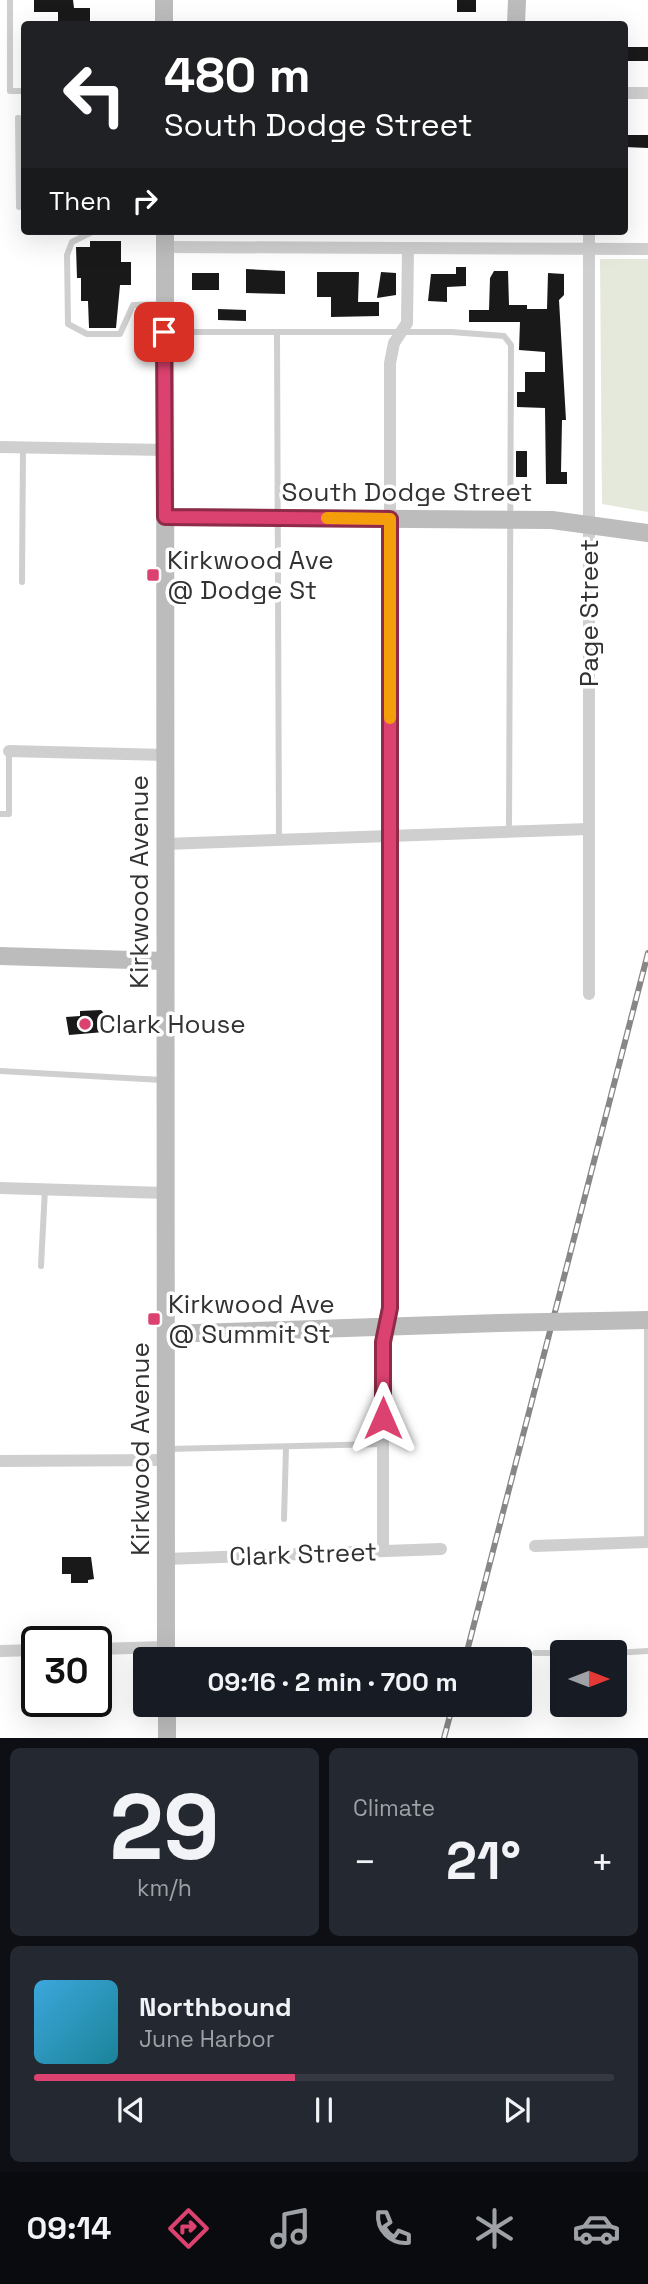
<!DOCTYPE html>
<html lang="en">
<head>
<meta charset="utf-8">
<style>
	:root { --surface:#171b24; --page:#242831; --text:#f1f3f6; --muted:#9ea1a6; --line:#363941; --accent:#dc426f }
	body { margin:0; font-family:"Space Grotesk",sans-serif; background:var(--page); color:var(--text); height:100vh; display:flex; flex-direction:column; font-size:26px; white-space:nowrap }
	* { box-sizing:border-box; margin:0 }
	p { font-size:23px; color:var(--muted) }
	.icon { flex:none; width:38px; height:38px; fill:none; stroke:currentColor; stroke-width:2; stroke-linecap:round; stroke-linejoin:round }
	.map { position:relative; height:1738px; overflow:hidden }
	.panel { display:flex; flex-direction:column; gap:10px; padding:10px; background:#0d0f14; flex:1 }
	.panel>* { flex:none }
	.hud { position:absolute; left:21px; top:21px; width:607px; height:214px; border-radius:7px; box-shadow:0 7px 28px #0002; background:#202124; color:#fff; overflow:hidden }
	.needle { width:46px; rotate:90deg }
	.fabs { position:absolute; left:550px; top:1640px; display:grid; gap:14px }
	.fabs a { display:grid; place-items:center; width:77px; height:77px; border-radius:7px; background:var(--surface); box-shadow:0 7px 28px #0002; font-size:35px }
	.speed { position:absolute; left:21px; top:1626px; display:flex; gap:14px; font-size:35px; font-weight:700; text-align:center }
	.speed>* { display:grid; place-content:center; width:91px; height:91px; border-radius:50%; background:var(--surface); box-shadow:0 7px 28px #0002; line-height:1 }
	.speed .limit { border:4px solid #111; border-radius:10px; background:#fff; color:#111 }
	.pin { position:absolute; display:grid; place-items:center; width:60px; height:60px; color:#fff; margin:-30px; border-radius:14px; box-shadow:0 4px 10px #0006 }
	.me { position:absolute; width:77px; margin:-38px; rotate:0deg; stroke-linejoin:round; filter:drop-shadow(0 0 5px #0008) }
	.turn { display:flex; align-items:center; gap:24px; height:147px; padding:0 28px; font-size:32px }
	.turn .icon { width:91px; height:91px; stroke-width:2.5 }
	.turn b { display:block; font-size:49px; line-height:60px }
	.then { display:flex; align-items:center; height:66px; padding:0 28px; background:#0003; gap:14px; font-size:26px }
	.big { font-size:52px; font-weight:600; line-height:1.1 }
	.panel .widget { flex:1; display:flex; flex-direction:column; justify-content:center; gap:10px; min-width:0; padding:0 24px; border-radius:10px; background:var(--page) }
	.panel .dial { align-items:center; gap:0 }
	.dial b { font-size:91px; line-height:1 }
	.song { display:flex; align-items:center; gap:21px }
	.cover { width:84px; height:84px; border-radius:10px; background:linear-gradient(135deg,hsl(200 70% 55%),hsl(190 70% 35%)) }
	.played { height:7px; border-radius:4px; background:linear-gradient(90deg,var(--accent) 45%,var(--line) 45%) }
	.keys { display:flex; justify-content:space-around; direction:ltr }
	.heat { display:flex; justify-content:space-between; align-items:center; font-size:38px; direction:ltr }
	.panel .tiles { flex:1; display:grid; gap:10px; grid-template-columns:1fr 1fr }
	.widget:last-child { grid-column:span 2 }
	.trip { position:absolute; left:133px; top:1647px; width:399px; height:70px; border-radius:7px; background:var(--surface); box-shadow:0 7px 28px #0002; font-weight:600; line-height:70px; text-align:center }
	.tabs { display:flex; height:112px; justify-content:space-around; align-items:center; background:#090b0e; color:var(--muted) }
	.tabs .icon { width:49px; height:49px }
	.tabs .current { color:var(--accent) }
	.tabs b { font-size:32px; color:var(--text) }
	.map>svg:first-child { display:block }
</style>
</head>
<body>
<div class="map">
<svg width="648" height="1738" viewBox="0 0 648 1738">
	<rect width="100%" height="100%" fill="#fff"/>
	<polygon fill="#e5e9dc" points="600,259 648,259 648,512 602,504"/>
	<g fill="#191919">
		<polygon points="34,0 73,0 74,8 90,8 90,24 58,24 58,12 34,12"/>
		<rect x="457" y="0" width="19" height="12"/>
		<rect x="625" y="47" width="23" height="14"/>
		<polygon points="625,135 648,135 648,148 625,147"/>
		<polygon points="90,241 121,241 121,262 131,262 131,285 120,285 116,328 89,328 88,301 81,301 81,278 77,278 76,247 90,247"/>
		<polygon points="456,267 466,267 466,286 447,287 447,302 428,301 431,274 456,274"/>
		<polygon points="246,269 285,271 285,294 246,293"/>
		<polygon points="494,271 508,271 509,305 527,305 527,309 547,309 548,273 564,274 564,295 559,300 566,420 562,420 561,472 567,472 567,484 546,484 545,408 517,407 517,392 525,392 525,372 545,372 545,352 519,350 520,322 469,322 469,310 489,310 490,278"/>
		<polygon points="317,272 359,272 358,302 379,302 379,316 331,317 331,297 317,297"/>
		<polygon points="381,272 396,273 396,295 377,298"/>
		<rect x="192" y="273" width="27" height="17"/>
		<polygon points="218,309 246,310 246,321 218,320"/>
		<rect x="516" y="451" width="11" height="26"/>
		<polygon points="101,1010 104,1013 104,1032 69,1035 66,1017 80,1016 80,1011"/>
		<polygon points="62,1557 91,1557 94,1579 88,1580 88,1583 71,1583 71,1574 62,1574"/>
	</g>
	<g fill="none" stroke-linecap="round" stroke-linejoin="round">
		<g stroke="#cfcfcf" stroke-width="6">
			<polyline points="10,0 10,91 24,91"/>
			<polyline points="19,207 18,118 24,119"/>
			<polyline points="163,232 92,232 72,242 67,255 68,324 87,334 120,334 133,305 164,304"/>
			<polyline points="167,332 277,332"/>
			<polyline points="22,582 23,448"/>
			<polyline points="0,814 9,814 9,751"/>
			<polyline points="279,840 277,332 451,332 504,336 511,345 509,832"/>
			<polyline points="0,1071 162,1080"/>
			<polyline points="41,1266 45,1189"/>
			<polyline points="168,1449 383,1444"/>
			<polyline points="284,1519 286,1447"/>
			<polyline points="647,1542 647,1322"/>
			<polyline points="535,1653 562,1653"/>
			<polyline points="614,1653 648,1651"/>
		</g>
		<g stroke="#cfcfcf" stroke-width="12">
			<polyline points="625,93 648,93"/>
			<polyline points="165,247 648,249"/>
			<polyline points="0,447 165,450"/>
			<polyline points="9,751 165,755"/>
			<polyline points="165,844 589,829"/>
			<polyline points="589,994 589,231"/>
			<polyline points="0,1188 165,1193"/>
			<polyline points="0,1461 166,1460"/>
			<polyline points="535,1546 648,1542"/>
			<polyline points="383,1551 383,1342 390,1309 390,363 394,343 407,323 408,248"/>
			<polyline points="166,1559 441,1549"/>
			<polyline points="96,1649 166,1647"/>
			<polyline points="0,1651 37,1650"/>
		</g>
		<g stroke="#bcbcbc" stroke-width="18">
			<polyline points="164,24 164,0"/>
			<polyline points="516,24 517,0"/>
			<polyline points="165,231 166,1659"/>
			<polyline points="165,517 552,520 648,533"/>
			<polyline points="0,956 165,961"/>
			<polyline points="599,1321 648,1320"/>
			<polyline points="166,1334 499,1323"/>
			<polyline points="167,1704 167,1738"/>
		</g>
		<defs>
			<g id="rail">
				<polyline points="465,1659 648,953"/>
				<polyline points="444,1738 453,1704"/>
			</g>
		</defs>
		<use href="#rail" stroke="#878787" stroke-width="6"/>
		<use href="#rail" stroke="#fff" stroke-width="3.5" stroke-dasharray="10" stroke-linecap="butt"/>
		<polyline stroke="#bcbcbc" stroke-width="18" points="499,1323 599,1321"/>
	</g>
	<g fill="none" stroke-linecap="round" stroke-linejoin="round">
		<defs>
			<polyline id="route" points="164,332 165,517 390,519 390,1308 383,1342 383,1418"/>
		</defs>
		<use href="#route" stroke="#8f2b48" stroke-width="18"/>
		<use href="#route" stroke="#dc426f" stroke-width="12"/>
		<polyline stroke="#f59e0b" stroke-width="12" points="327,518 390,519 390,718"/>
	</g>
	<g fill="#dc426f" stroke="#fff" stroke-width="2.5">
		<rect x="146" y="568" width="14" height="14" rx="3.5"/>
		<circle cx="85" cy="1024" r="7"/>
		<rect x="147" y="1312" width="14" height="14" rx="3.5"/>
	</g>
	<g text-anchor="middle" dominant-baseline="central" stroke-width="7" stroke-linejoin="round" paint-order="stroke">
		<g font-size="26" fill="#323232" stroke="#fff">
			<text x="407" y="492">South Dodge Street</text>
			<text transform="translate(589 613) rotate(-90)">Page Street</text>
			<text transform="translate(139 882) rotate(-90)">Kirkwood Avenue</text>
			<text transform="translate(140 1449) rotate(-90)">Kirkwood Avenue</text>
			<text transform="translate(303 1554) rotate(-2)">Clark Street</text>
		</g>
		<g font-size="26" fill="#323232" stroke="#fff" text-anchor="start">
			<text x="167" y="560">Kirkwood Ave<tspan x="167" dy="30">@ Dodge St</tspan></text>
			<text x="99" y="1024">Clark House</text>
			<text x="168" y="1304">Kirkwood Ave<tspan x="168" dy="30">@ Summit St</tspan></text>
		</g>
	</g>
</svg>
<div class="fabs">
<a><svg class="needle" viewBox="-14 -14 28 28"><path d="M0-13l5 13h-10z" fill="#e53935"/><path d="M0 13l5-13h-10z" fill="#9ea1a6"/></svg></a>
</div>
<div class="speed"><div class="limit">30</div></div>
<div class="pin" style="left:164px;top:332px;background:#d93025"><svg class="icon" aria-label="arrive" viewBox="0 0 24 24"><path d="M6 21V4h12l-3 4 3 4H6"/></svg></div>
<svg class="me" style="left:383px;top:1418px" viewBox="-20 -20 40 40"><path d="M0-17L14 15 0 8-14 15z" fill="#dc426f" stroke="#fff" stroke-width="4"/></svg>
<div class="trip">09:16 · 2 min · 700 m</div>
<div class="hud">
<div class="turn"><svg class="icon" aria-label="left" viewBox="0 0 24 24"><path d="M17 20v-9H6M10 6l-5 5 5 5"/></svg><div><b>480 m</b>South Dodge Street</div></div>
<div class="then">Then<svg class="icon" aria-label="right" viewBox="0 0 24 24"><path d="M7 20v-9h11M14 6l5 5-5 5"/></svg></div>
</div>
</div>
<section class="panel">
<div class="tiles">
<div class="widget dial"><b>29</b><p>km/h</p></div>
<div class="widget"><p>Climate</p>
<div class="heat"><a>−</a><b class="big">21°</b><a>+</a></div>
</div>
<div class="widget">
<div class="song"><i class="cover"></i><div><b>Northbound</b><p>June Harbor</p></div></div>
<div class="played"></div>
<div class="keys"><svg class="icon" aria-label="previous" viewBox="0 0 24 24"><path d="M18 5L8 12l10 7zM5 5v14"/></svg><svg class="icon" aria-label="pause" viewBox="0 0 24 24"><path d="M8 5v14M16 5v14"/></svg><svg class="icon" aria-label="next" viewBox="0 0 24 24"><path d="M6 5l10 7-10 7zM19 5v14"/></svg></div>
</div>
</div>
</section>
<nav class="tabs">
<b>09:14</b>
<svg class="icon current" aria-label="directions" viewBox="0 0 24 24"><path d="M12 3l9 9-9 9-9-9zM9 14v-3h6M13 9l2 2-2 2"/></svg>
<svg class="icon" aria-label="music" viewBox="0 0 24 24"><path d="M9 18V5l10-2v13"/><circle cx="6" cy="18" r="3"/><circle cx="16" cy="16" r="3"/></svg>
<svg class="icon" aria-label="phone" viewBox="0 0 24 24"><path d="M5 4h4l2 5-3 2q2 4 5 5l2-3 5 2v4C11 20 4 13 5 4z"/></svg>
<svg class="icon" aria-label="climate" viewBox="0 0 24 24"><path d="M12 3v18M4 7l16 10M4 17L20 7"/></svg>
<svg class="icon" aria-label="car" viewBox="0 0 24 24"><path d="M5 17H2v-5l4-1 3-4h7l3 4 3 1v5h-3M9 17h6M6 11h13"/><circle cx="7" cy="17" r="2"/><circle cx="17" cy="17" r="2"/></svg>
</nav>
</body>
</html>
